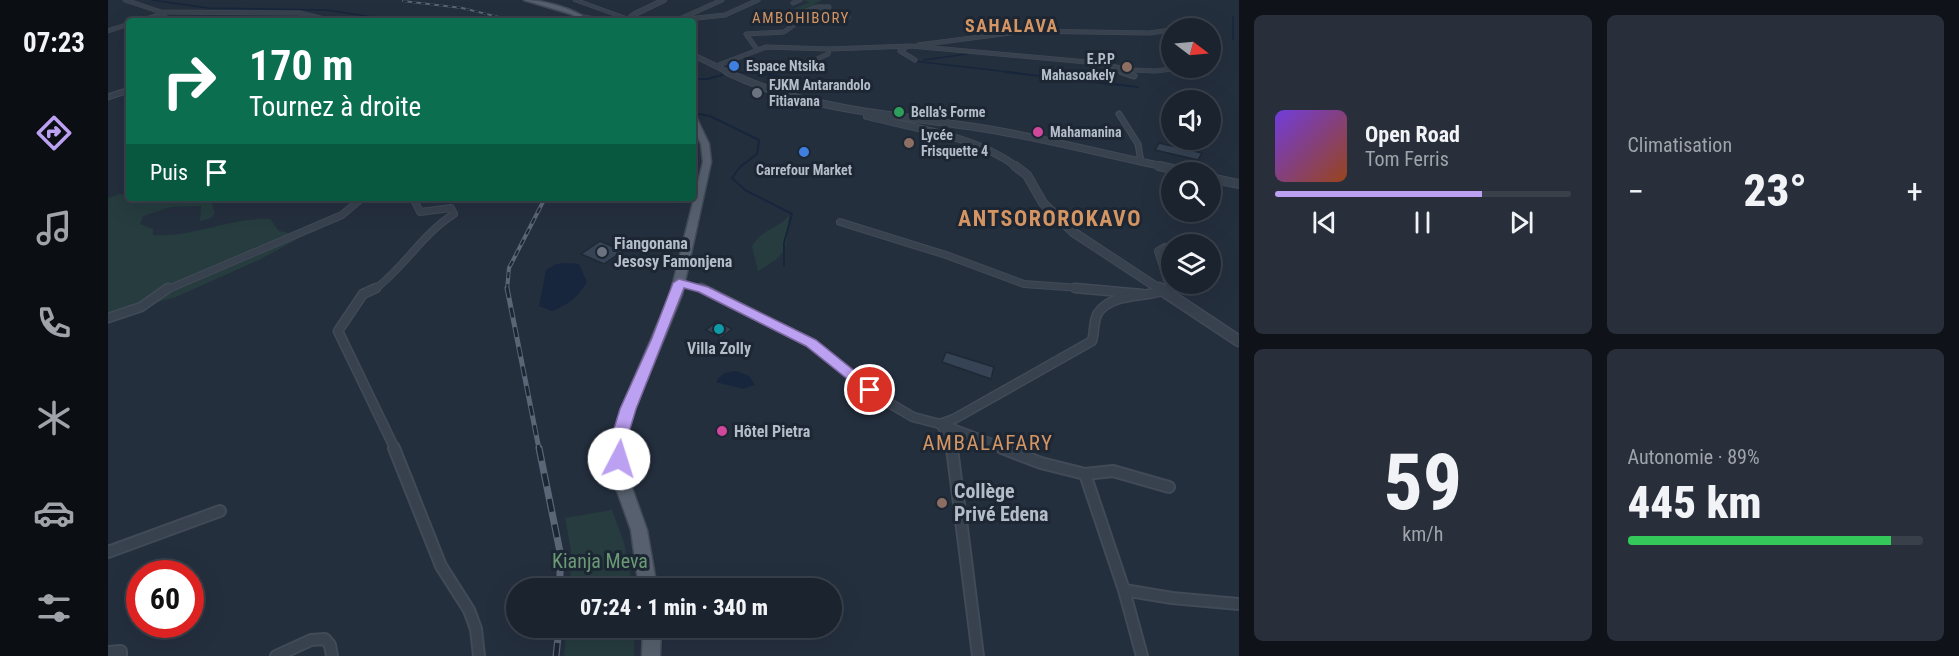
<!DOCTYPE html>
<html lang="fr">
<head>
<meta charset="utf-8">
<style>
	:root { --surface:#1b232e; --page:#282f3a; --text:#f1f3f6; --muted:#a0a4aa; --line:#39404a; --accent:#bca0f2 }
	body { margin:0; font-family:"Roboto Condensed",sans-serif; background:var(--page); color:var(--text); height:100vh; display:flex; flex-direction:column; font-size:22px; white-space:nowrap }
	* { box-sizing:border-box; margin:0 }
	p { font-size:20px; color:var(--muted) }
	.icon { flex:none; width:33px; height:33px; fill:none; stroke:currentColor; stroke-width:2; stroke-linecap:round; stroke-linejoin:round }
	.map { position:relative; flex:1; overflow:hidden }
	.drawer { display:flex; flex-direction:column; gap:15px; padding:15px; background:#0f1319; width:720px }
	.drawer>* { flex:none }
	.banner { position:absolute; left:18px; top:18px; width:570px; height:183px; border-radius:6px; box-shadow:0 6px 24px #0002,0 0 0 2px var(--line); background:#0b6e4f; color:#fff; overflow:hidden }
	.needle { width:39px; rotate:106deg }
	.tools { position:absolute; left:1053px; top:18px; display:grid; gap:12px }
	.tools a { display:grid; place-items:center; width:60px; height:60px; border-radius:50%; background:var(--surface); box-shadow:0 6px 24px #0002,0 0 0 2px var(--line); font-size:30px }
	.speed { position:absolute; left:18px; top:560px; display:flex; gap:12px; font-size:30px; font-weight:700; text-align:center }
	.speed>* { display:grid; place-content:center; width:78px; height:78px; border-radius:50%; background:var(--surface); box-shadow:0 6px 24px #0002,0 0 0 2px var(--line); line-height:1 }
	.speed .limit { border:9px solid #d22; background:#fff; color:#111 }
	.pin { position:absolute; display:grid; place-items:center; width:51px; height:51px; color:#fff; margin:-26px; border:3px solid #fff; border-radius:50%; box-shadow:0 2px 6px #0007 }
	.me { position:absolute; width:66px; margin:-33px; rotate:5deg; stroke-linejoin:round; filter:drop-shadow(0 0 4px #0008) }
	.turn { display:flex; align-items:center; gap:21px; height:126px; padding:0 24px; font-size:27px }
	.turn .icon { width:78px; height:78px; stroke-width:2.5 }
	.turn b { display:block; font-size:42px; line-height:51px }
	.then { display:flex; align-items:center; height:57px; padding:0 24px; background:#0003; gap:12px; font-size:22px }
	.big { font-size:45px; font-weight:800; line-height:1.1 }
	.drawer .card { flex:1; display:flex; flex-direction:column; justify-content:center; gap:9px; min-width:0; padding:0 21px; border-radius:9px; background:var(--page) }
	.drawer .dial { align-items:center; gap:0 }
	.dial b { font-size:78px; line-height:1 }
	.song { display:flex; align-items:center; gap:18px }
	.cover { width:72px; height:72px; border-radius:9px; background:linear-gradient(135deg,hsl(260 70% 55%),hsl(20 70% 35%)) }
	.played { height:6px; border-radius:3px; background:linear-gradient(90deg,var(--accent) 70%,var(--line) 70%) }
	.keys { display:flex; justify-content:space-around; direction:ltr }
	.heat { display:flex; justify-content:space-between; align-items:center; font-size:33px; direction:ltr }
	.charge { height:9px; border-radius:4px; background:linear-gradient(90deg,#34c759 89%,var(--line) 0) }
	.drawer .tiles { flex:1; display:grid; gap:15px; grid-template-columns:repeat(2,1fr) }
	.trip { position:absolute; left:398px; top:578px; width:336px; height:60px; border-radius:30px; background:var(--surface); box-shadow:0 6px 24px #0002,0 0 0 2px var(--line); font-weight:800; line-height:60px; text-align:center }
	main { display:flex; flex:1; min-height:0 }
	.menu { display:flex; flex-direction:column; width:108px; justify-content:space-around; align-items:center; background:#0b0e12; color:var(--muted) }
	.menu .icon { width:42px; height:42px }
	.menu .selected { color:var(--accent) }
	.menu b { font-size:27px; color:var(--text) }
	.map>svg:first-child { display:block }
</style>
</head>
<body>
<main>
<nav class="menu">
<b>07:23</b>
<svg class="icon selected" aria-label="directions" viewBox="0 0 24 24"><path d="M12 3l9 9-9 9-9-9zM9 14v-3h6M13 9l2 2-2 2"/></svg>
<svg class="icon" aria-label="music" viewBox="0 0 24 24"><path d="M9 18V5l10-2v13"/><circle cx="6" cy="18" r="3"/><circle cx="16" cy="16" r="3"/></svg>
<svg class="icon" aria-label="phone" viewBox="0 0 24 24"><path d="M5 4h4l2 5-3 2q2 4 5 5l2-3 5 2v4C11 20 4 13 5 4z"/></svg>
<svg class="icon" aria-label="climate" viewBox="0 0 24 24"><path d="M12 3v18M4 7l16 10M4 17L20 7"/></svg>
<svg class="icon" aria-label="car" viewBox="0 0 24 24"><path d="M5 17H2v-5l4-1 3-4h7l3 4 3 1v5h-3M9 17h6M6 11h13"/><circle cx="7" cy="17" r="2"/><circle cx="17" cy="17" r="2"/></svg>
<svg class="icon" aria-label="filters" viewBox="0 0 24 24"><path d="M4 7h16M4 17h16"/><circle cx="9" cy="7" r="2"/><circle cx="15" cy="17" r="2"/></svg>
</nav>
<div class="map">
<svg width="1131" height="656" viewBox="0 0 1131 656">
	<rect width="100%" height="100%" fill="#242f3e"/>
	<g fill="#263c3f">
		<polygon points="693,0 714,0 705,5 721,5 719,11 740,11 744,18 737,21 717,20 724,14 685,9 702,2"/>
		<path d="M12 194 21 195V198H115L104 203 107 213 103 218 92 221 93 206 63 207 35 216 32 224 45 229V235C85 238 122 217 162 219L171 231 186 234 188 240 151 260 68 297 0 316V198Z"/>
		<path d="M681 216C678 251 682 252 650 271L644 246C653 230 669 229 681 216Z"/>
		<polygon points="504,510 516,543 525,588 462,588 463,551 457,518"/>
		<polygon points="459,627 526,627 526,656 456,656"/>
	</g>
	<g fill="#17263c">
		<path d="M457 263 471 264 479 282C469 298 461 304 444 311L431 306 438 270 448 264Z"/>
		<path d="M628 371 641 376 647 385 635 389 608 382C613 373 619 372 628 371Z"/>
	</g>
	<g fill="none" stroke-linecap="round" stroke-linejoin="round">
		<g stroke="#17263c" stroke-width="1.5">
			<polyline points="44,0 100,8 219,10 290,21"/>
			<polyline points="1125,17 1125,40"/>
			<polyline points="816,60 859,54"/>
			<polyline points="805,61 910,73"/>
			<polyline points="625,72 651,73"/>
		</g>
		<g stroke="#17263c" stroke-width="2">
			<polyline points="625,72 628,72"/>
			<polyline points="640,72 671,76"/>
			<polyline points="897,72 1030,87"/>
			<polyline points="585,79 599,79 618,74"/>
			<polyline points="585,113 602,116 651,140 649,154 632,167 624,178 637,190 684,214 676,243 676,266"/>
		</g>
	</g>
	<g fill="#364354" stroke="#1f2835" stroke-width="1.5">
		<polygon points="1051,143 1094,153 1090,160 1047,150"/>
		<polygon points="492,241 515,251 496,264 473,254"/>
		<polygon points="609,321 624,329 613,338 598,330"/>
		<polygon points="838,352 886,367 883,379 834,362"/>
	</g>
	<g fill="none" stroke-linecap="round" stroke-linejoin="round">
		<defs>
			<polyline id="pedestrian" points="467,0 523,20"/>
			<g id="minor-far4">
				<polyline points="17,0 53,12 192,13 224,21"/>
				<polyline points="685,3 692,0"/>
				<polyline points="50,14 65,21"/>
				<polyline points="683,17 709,7 721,7"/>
				<polyline points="574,18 614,0"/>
				<polyline points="570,20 617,15 650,0"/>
				<polyline points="32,21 51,15"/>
				<polyline points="1073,28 1093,23"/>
				<polyline points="0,31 21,24"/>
				<polyline points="810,45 917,31 1041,33 1064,30"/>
				<polyline points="648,48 638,34 676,32 694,19 683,17"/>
				<polyline points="797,48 792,51 807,60"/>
				<polyline points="696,65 720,54 721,49"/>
				<polyline points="608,66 658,47 721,49 803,46 979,62 1025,70 1048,71 1071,68"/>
				<polyline points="1010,70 1018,73"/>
			</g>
			<g id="minor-far3">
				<polyline points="1014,72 1026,76"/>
				<polyline points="0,97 21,90"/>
				<polyline points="1011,114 1030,144 1033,162"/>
			</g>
			<g id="minor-far2">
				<polyline points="732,222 838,255 916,284 1001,290"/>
				<polyline points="1057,247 1050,251 1062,289 1059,290"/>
				<polyline points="571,283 597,290"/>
				<polyline points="58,290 234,215 254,198"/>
				<path d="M266 290C296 268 314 234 346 214L343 208 312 212 305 198"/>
			</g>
			<g id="minor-far1">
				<polyline points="268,288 255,294 230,331 287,449"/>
				<polyline points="593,288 703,343 771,397 805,417 832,424 898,449"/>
				<polyline points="967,288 1034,294"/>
				<polyline points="0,318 33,307 60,288"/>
				<path d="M832 424 846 419 984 341C987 332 985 321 990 313 1005 291 1042 299 1062 288"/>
				<polyline points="833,425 842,440 844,449"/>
			</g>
			<g id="minor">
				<polyline points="286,448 333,566 361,610 368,629 371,656"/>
				<polyline points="844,448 870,656"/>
				<polyline points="894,448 933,463 977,474 1005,471 1061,487"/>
				<polyline points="977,474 1016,590 1034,656"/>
				<polyline points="0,552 112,511"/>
				<polyline points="1016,590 1064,598 1131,604"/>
				<polyline points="0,652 13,651 13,656"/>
				<polyline points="168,656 203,640 217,639 222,645 224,656"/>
			</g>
			<g id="tertiary-far3">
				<polyline points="473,17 494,21"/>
				<polyline points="524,21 523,17 527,14 556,0"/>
				<polyline points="585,55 622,73"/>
			</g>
			<g id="tertiary-far2">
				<path d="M619 72C701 112 796 115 885 130 943 140 1000 155 1058 167"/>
				<path d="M759 116C808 129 868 136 909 167"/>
			</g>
			<g id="tertiary-far1">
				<polyline points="907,166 919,175 935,203 965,232 1053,290"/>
				<polyline points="1051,166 1079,172"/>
				<polyline points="1102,178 1131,184"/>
			</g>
			<polyline id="tertiary" points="1051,288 1131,341"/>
			<g id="primary">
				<path d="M416 0C437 0 466 9 483 21H476L463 14Z"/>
				<polygon points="585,117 589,119 601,144 603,162 574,295 527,409 517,442 524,488 539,530 549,588 531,588 523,530 508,488 503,442 513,409 562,295 595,162 593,144 585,127"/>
				<polygon points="535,627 553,627 552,656 534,656"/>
			</g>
		</defs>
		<use href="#pedestrian" stroke="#414a57" stroke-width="4.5"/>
		<use href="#minor-far4" stroke="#414a57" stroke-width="5"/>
		<use href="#minor-far3" stroke="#414a57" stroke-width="7"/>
		<use href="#minor-far2" stroke="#414a57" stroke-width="8"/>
		<use href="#minor-far1" stroke="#414a57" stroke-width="11"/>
		<use href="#minor" stroke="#414a57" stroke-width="14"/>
		<use href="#tertiary-far3" stroke="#414a57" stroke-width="6"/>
		<use href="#tertiary-far2" stroke="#414a57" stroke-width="8"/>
		<use href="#tertiary-far1" stroke="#414a57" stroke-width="10"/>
		<use href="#tertiary" stroke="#414a57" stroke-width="13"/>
		<use href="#primary" stroke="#414a57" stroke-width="3"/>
		<use href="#pedestrian" stroke="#38414e" stroke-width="3"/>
		<use href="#minor-far4" stroke="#38414e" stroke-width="4"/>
		<use href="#minor-far3" stroke="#38414e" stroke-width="4.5"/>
		<use href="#minor-far2" stroke="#38414e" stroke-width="6"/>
		<use href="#minor-far1" stroke="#38414e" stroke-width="8"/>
		<use href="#minor" stroke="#38414e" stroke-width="10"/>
		<use href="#tertiary-far3" stroke="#38414e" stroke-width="4.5"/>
		<use href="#tertiary-far2" stroke="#38414e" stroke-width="6"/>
		<use href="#tertiary-far1" stroke="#38414e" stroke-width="8"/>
		<use href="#tertiary" stroke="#38414e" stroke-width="10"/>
		<use href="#primary" fill="#56606e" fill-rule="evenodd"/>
		<defs>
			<polyline id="rail-far3" points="295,1 354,8 407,21"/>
			<polyline id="rail-far2" points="399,290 401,268 437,198"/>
			<polyline id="rail-far1" points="399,288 431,449"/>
			<g id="rail">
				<polyline points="431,448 452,552 452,588"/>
				<polyline points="448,656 451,627"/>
			</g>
		</defs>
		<use href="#rail-far3" stroke="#5a6575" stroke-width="2"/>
		<use href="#rail-far2" stroke="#5a6575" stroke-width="4"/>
		<use href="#rail-far1" stroke="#5a6575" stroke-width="5"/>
		<use href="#rail" stroke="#5a6575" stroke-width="7"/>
		<use href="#rail-far3" stroke="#1d2633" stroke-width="1.5" stroke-dasharray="4.5" stroke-linecap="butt"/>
		<use href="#rail-far2" stroke="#1d2633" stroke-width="2" stroke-dasharray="6" stroke-linecap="butt"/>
		<use href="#rail-far1" stroke="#1d2633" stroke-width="3" stroke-dasharray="10" stroke-linecap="butt"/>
		<use href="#rail" stroke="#1d2633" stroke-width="4.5" stroke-dasharray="13" stroke-linecap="butt"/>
	</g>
	<polygon fill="#bca0f2" stroke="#7a689d" stroke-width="1.5" points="571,279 600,287 708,340 770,390 762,395 757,393 698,346 591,292 576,288 528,409 518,442 520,459 517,464 511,466 505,464 502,442 512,409 544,338 565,283"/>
	<g fill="#3f7fe0" stroke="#1d2633" stroke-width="2">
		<circle cx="626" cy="66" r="6"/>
		<circle cx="696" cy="152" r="6"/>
	</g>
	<g fill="#8d6e63" stroke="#1d2633" stroke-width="2">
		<circle cx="1019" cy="67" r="6"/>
		<circle cx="801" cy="143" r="6"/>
		<circle cx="834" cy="503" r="6"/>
	</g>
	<g fill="#6b7280" stroke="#1d2633" stroke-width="2">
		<circle cx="649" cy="93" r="6"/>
		<circle cx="494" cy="252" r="6"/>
	</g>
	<circle fill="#2e9e5b" stroke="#1d2633" stroke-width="2" cx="791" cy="112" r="6"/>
	<g fill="#d1479c" stroke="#1d2633" stroke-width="2">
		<circle cx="930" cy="132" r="6"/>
		<circle cx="614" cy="431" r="6"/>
	</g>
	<circle fill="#0f9aa8" stroke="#1d2633" stroke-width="2" cx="611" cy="329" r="6"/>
	<g text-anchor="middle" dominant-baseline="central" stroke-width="6" stroke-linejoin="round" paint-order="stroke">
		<g font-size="14" font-weight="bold" fill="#b4bcc9" stroke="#1d2633" text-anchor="start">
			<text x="1007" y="59" text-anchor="end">E.P.P<tspan x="1007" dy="16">Mahasoakely</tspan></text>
			<text x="638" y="66">Espace Ntsika</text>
			<text x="661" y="85">FJKM Antarandolo<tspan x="661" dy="16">Fitiavana</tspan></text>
			<text x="803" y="112">Bella's Forme</text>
			<text x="942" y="132">Mahamanina</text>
			<text x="813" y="135">Lycée<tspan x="813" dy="16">Frisquette 4</tspan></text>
			<text x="696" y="170" text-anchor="middle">Carrefour Market</text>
		</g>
		<g font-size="15" letter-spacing="1.5" fill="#d59563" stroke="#1d2633">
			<text x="693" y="18">AMBOHIBORY</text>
		</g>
		<g font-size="16" font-weight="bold" fill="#b4bcc9" stroke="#1d2633" text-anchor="start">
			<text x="506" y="243">Fiangonana<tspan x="506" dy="18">Jesosy Famonjena</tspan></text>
			<text x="611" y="348" text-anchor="middle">Villa Zolly</text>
			<text x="626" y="431">Hôtel Pietra</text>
		</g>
		<g font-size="18" font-weight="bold" letter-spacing="1.5" fill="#d59563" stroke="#1d2633">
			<text x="904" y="25">SAHALAVA</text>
		</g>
		<g font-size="20" font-weight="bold" fill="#b4bcc9" stroke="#1d2633" text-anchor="start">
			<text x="846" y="491">Collège<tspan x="846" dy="23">Privé Edena</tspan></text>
		</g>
		<g font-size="20" fill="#6b9a76" stroke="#1d2633">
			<text x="492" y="561">Kianja Meva</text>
		</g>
		<g font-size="21" letter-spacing="1.5" fill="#d59563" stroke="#1d2633">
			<text x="880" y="443">AMBALAFARY</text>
		</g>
		<g font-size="22" font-weight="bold" letter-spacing="1.5" fill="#d59563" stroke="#1d2633">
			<text x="942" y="218">ANTSOROROKAVO</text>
		</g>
	</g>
</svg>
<div class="tools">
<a><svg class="needle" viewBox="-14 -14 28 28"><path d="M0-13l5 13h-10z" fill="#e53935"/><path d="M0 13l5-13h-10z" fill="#a0a4aa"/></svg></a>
<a><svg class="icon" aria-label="sound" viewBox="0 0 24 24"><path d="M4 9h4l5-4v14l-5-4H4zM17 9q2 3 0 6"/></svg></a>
<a><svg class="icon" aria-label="search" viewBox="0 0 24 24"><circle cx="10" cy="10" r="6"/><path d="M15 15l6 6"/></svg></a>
<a><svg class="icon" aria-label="layers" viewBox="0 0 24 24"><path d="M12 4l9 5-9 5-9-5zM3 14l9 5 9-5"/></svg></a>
</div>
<div class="speed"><div class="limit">60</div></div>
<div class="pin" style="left:762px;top:390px;background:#d93025"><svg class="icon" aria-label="arrive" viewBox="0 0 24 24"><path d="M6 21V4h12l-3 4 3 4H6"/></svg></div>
<svg class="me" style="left:511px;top:459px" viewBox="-20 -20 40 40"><circle r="19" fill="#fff"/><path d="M0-13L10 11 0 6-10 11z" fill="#bca0f2"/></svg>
<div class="trip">07:24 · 1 min · 340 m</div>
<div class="banner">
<div class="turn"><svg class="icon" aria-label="right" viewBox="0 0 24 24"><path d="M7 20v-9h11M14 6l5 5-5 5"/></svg><div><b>170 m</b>Tournez à droite</div></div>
<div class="then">Puis<svg class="icon" aria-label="arrive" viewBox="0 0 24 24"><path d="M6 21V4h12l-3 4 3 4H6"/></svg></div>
</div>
</div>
<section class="drawer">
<div class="tiles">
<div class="card">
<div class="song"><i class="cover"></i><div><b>Open Road</b><p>Tom Ferris</p></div></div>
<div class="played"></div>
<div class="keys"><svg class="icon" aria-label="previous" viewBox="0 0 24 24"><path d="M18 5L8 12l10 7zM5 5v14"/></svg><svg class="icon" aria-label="pause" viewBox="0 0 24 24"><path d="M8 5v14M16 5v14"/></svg><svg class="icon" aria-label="next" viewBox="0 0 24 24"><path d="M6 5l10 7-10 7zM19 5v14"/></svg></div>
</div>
<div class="card"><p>Climatisation</p>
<div class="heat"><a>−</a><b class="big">23°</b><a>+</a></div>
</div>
<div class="card dial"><b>59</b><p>km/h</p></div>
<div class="card"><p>Autonomie · 89%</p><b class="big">445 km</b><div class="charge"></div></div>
</div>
</section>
</main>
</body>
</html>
